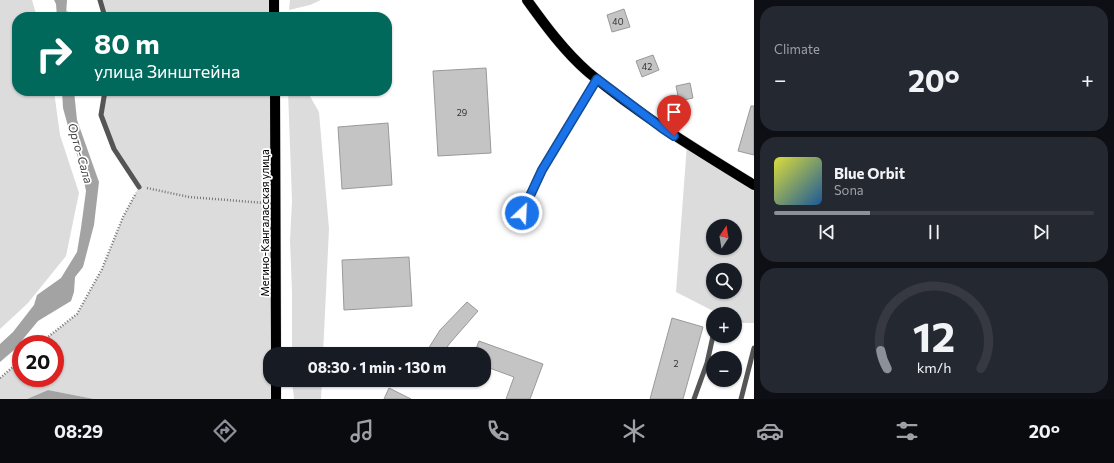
<!DOCTYPE html>
<html lang="en">
<head>
<meta charset="utf-8">
<style>
	:root { --surface:#171b24; --page:#242831; --text:#f1f3f6; --muted:#9ea1a6; --line:#363941; --accent:#8c9099 }
	body { margin:0; font-family:Commissioner,sans-serif; background:var(--page); color:var(--text); height:100vh; display:flex; flex-direction:column; font-size:15px; white-space:nowrap }
	* { box-sizing:border-box; margin:0 }
	p { font-size:13px; color:var(--muted) }
	.icon { flex:none; width:22px; height:22px; fill:none; stroke:currentColor; stroke-width:2; stroke-linecap:round; stroke-linejoin:round }
	.map { position:relative; flex:1; overflow:hidden }
	.details { display:flex; flex-direction:column; gap:6px; padding:6px; background:#0d0f14; width:360px }
	.details>* { flex:none }
	.top-card { position:absolute; left:12px; top:12px; width:380px; height:84px; border-radius:16px; box-shadow:0 1px 3px #0004; background:#00695c; color:#fff; overflow:hidden }
	.needle { width:26px; rotate:12deg }
	.controls { position:absolute; left:706px; top:219px; display:grid; gap:8px }
	.controls a { display:grid; place-items:center; width:36px; height:36px; border-radius:50%; background:var(--surface); box-shadow:0 1px 3px #0004; font-size:20px }
	.speed { position:absolute; left:12px; top:335px; display:flex; gap:8px; font-size:20px; font-weight:700; text-align:center }
	.speed>* { display:grid; place-content:center; width:52px; height:52px; border-radius:50%; background:var(--surface); box-shadow:0 1px 3px #0004; line-height:1 }
	.speed .limit { border:6px solid #d22; background:#fff; color:#111 }
	.pin { position:absolute; display:grid; place-items:center; width:34px; height:34px; color:#fff; margin:-41px -17px; border-radius:50% 50% 50% 0; rotate:-45deg; box-shadow:0 0 4px #0007 }
	.pin .icon { rotate:45deg }
	.me { position:absolute; width:44px; margin:-22px; rotate:25deg; stroke-linejoin:round; filter:drop-shadow(0 0 3px #0008) }
	.turn { display:flex; align-items:center; gap:14px; height:84px; padding:0 16px; font-size:18px }
	.turn .icon { width:52px; height:52px; stroke-width:2.5 }
	.turn b { display:block; font-size:28px; line-height:34px }
	.big { font-size:30px; font-weight:700; line-height:1.1 }
	.details .card { flex:1; display:flex; flex-direction:column; justify-content:center; gap:6px; min-width:0; padding:0 14px; border-radius:16px; background:var(--page) }
	.details .dial { align-items:center; gap:0 }
	.dial svg { height:104px; overflow:visible; fill:none; stroke:var(--line); stroke-width:7; stroke-linecap:round; text-anchor:middle }
	.dial text { fill:var(--text); stroke:none }
	.song { display:flex; align-items:center; gap:12px }
	.cover { width:48px; height:48px; border-radius:6px; background:linear-gradient(135deg,hsl(60 70% 55%),hsl(210 70% 35%)) }
	.played { height:4px; border-radius:2px; background:linear-gradient(90deg,var(--accent) 30%,var(--line) 30%) }
	.keys { display:flex; justify-content:space-around; direction:ltr }
	.heat { display:flex; justify-content:space-between; align-items:center; font-size:22px; direction:ltr }
	.trip { position:absolute; left:263px; top:347px; width:228px; height:40px; border-radius:16px; background:var(--surface); box-shadow:0 1px 3px #0004; font-weight:700; line-height:40px; text-align:center }
	.tab-bar { display:flex; height:64px; justify-content:space-around; align-items:center; background:#090b0e; color:var(--muted) }
	.tab-bar .icon { width:28px; height:28px }
	.tab-bar .current { color:var(--accent) }
	.tab-bar b { font-size:18px; color:var(--text) }
	main { display:flex; flex:1; min-height:0 }
	.map>svg:first-child { display:block }
</style>
</head>
<body>
<main>
<div class="map">
<svg width="754" height="399" viewBox="0 0 754 399">
	<rect width="100%" height="100%" fill="#fff"/>
	<g fill="#dcdcdc" fill-rule="evenodd">
		<polygon points="0,0 32,0 37,17 17,17 17,91 54,91 60,135 79,193 66,256 28,303 0,329"/>
		<polygon points="100,0 274,0 274,17 105,17"/>
		<polygon points="290,0 321,0 310,5 289,10"/>
		<polygon points="105,91 275,91 276,354 270,354 270,380 276,380 276,399 94,399 48,390 27,399 0,399 0,378 21,360 21,378 55,378 55,344 39,344 77,314 102,269 123,217 139,187 114,149 101,115"/>
		<polygon points="288,91 307,91 319,112 329,229 323,354 292,354 292,292 290,240 292,201"/>
		<path d="M687 144 754 185V323H743L735 320V314H719L676 292ZM713 226H735V248H713ZM713 270H735V292H713Z"/>
		<polygon points="292,380 322,380 321,399 294,399"/>
	</g>
	<g fill="#a3a3a3">
		<polygon points="54,0 67,0 66,15 67,10 69,17 57,17 56,4"/>
		<polygon points="62,91 74,91 77,120 99,182 94,225 89,244 83,267 75,277 74,292 71,301 38,321 14,350 0,362 0,344 13,332 34,305 37,295 61,278 77,252 81,228 86,191 81,166 71,137 63,108"/>
		<polygon points="48,390 94,399 27,399"/>
	</g>
	<g fill="#c4c4c4" stroke="#999">
		<polygon points="624,9 630,27 612,32 607,15"/>
		<polygon points="653,55 659,70 642,77 636,61"/>
		<polygon points="486,68 491,153 438,156 433,71"/>
		<polygon points="690,83 693,98 679,101 676,86"/>
		<polygon points="751,106 754,106 754,155 738,151"/>
		<polygon points="388,123 392,185 342,189 338,127"/>
		<polygon points="409,257 412,306 344,310 342,260"/>
		<polygon points="467,302 478,311 450,343 442,354 425,354 440,330"/>
		<polygon points="672,318 703,327 683,399 650,399"/>
		<polygon points="479,341 543,364 530,399 506,399 514,377 484,366 484,354 474,354"/>
		<polygon points="389,388 411,399 384,399"/>
	</g>
	<g fill="none" stroke-linecap="round" stroke-linejoin="round">
		<defs>
			<g id="primary">
				<polyline points="274,0 274,17"/>
				<path d="M527 0C545 25 564 51 588 72 639 115 697 150 754 185"/>
				<polyline points="275,91 276,354"/>
				<polyline points="276,380 276,399"/>
			</g>
		</defs>
		<use href="#primary" stroke="#dbdbdb" stroke-width="11"/>
		<g stroke="#777" stroke-width="2.5" stroke-dasharray="1 2" stroke-linecap="butt">
			<polyline points="147,188 189,197 265,203"/>
			<polyline points="39,344 77,314 102,269 123,217 136,193"/>
			<polyline points="0,378 21,360"/>
		</g>
		<g stroke="#555" stroke-width="5">
			<polyline points="100,0 105,17"/>
			<polyline points="105,91 101,115 114,149 139,187"/>
			<polyline points="522,213 542,170 597,79"/>
			<polyline points="694,399 707,363 713,336"/>
			<polyline points="741,399 754,348"/>
		</g>
		<use href="#primary" stroke="#000" stroke-width="10"/>
	</g>
	<g fill="none" stroke-linecap="round" stroke-linejoin="round">
		<defs>
			<polyline id="route" points="522,213 542,170 597,79 662,128 674,136"/>
		</defs>
		<use href="#route" stroke="#114b97" stroke-width="10"/>
		<use href="#route" stroke="#1a73e8" stroke-width="7"/>
	</g>
	<g text-anchor="middle" dominant-baseline="central" stroke-width="3.5" stroke-linejoin="round" paint-order="stroke">
		<g font-size="9" fill="#313131">
			<text x="618" y="21">40</text>
			<text x="647" y="66">42</text>
			<text x="462" y="112">29</text>
			<text x="676" y="363">2</text>
		</g>
		<g font-size="11" fill="#000" stroke="#fff">
			<text transform="translate(264 223) rotate(-90)">Мегино-Кангаласская улица</text>
		</g>
		<g font-size="12" font-style="italic" fill="#444" stroke="#fff">
			<text transform="translate(81 153) rotate(74)">Орто-Сала</text>
		</g>
	</g>
</svg>
<div class="controls">
<a><svg class="needle" viewBox="-14 -14 28 28"><path d="M0-13l5 13h-10z" fill="#e53935"/><path d="M0 13l5-13h-10z" fill="#9ea1a6"/></svg></a>
<a><svg class="icon" aria-label="search" viewBox="0 0 24 24"><circle cx="10" cy="10" r="6"/><path d="M15 15l6 6"/></svg></a>
<a>+</a>
<a>−</a>
</div>
<div class="speed"><div class="limit">20</div></div>
<div class="pin" style="left:674px;top:136px;background:#d93025"><svg class="icon" aria-label="arrive" viewBox="0 0 24 24"><path d="M6 21V4h12l-3 4 3 4H6"/></svg></div>
<svg class="me" style="left:522px;top:213px" viewBox="-20 -20 40 40"><circle r="17" fill="#1a73e8" stroke="#fff" stroke-width="3"/><path d="M0-11L8 9 0 5-8 9z" fill="#fff"/></svg>
<div class="trip">08:30 · 1 min · 130 m</div>
<div class="top-card">
<div class="turn"><svg class="icon" aria-label="right" viewBox="0 0 24 24"><path d="M7 20v-9h11M14 6l5 5-5 5"/></svg><div><b>80 m</b>улица Зинштейна</div></div>
</div>
</div>
<section class="details">
<div class="card"><p>Climate</p>
<div class="heat"><a>−</a><b class="big">20°</b><a>+</a></div>
</div>
<div class="card">
<div class="song"><i class="cover"></i><div><b>Blue Orbit</b><p>Sona</p></div></div>
<div class="played"></div>
<div class="keys"><svg class="icon" aria-label="previous" viewBox="0 0 24 24"><path d="M18 5L8 12l10 7zM5 5v14"/></svg><svg class="icon" aria-label="pause" viewBox="0 0 24 24"><path d="M8 5v14M16 5v14"/></svg><svg class="icon" aria-label="next" viewBox="0 0 24 24"><path d="M6 5l10 7-10 7zM19 5v14"/></svg></div>
</div>
<div class="card dial"><svg viewBox="0 0 100 80">
<path d="M14 69A42 42 0 1 1 86 69"/>
<path d="M14 69A42 42 0 0 1 9 55" stroke="#8c9099"/>
<text x="50" y="56" font-size="32" font-weight="700">12</text>
<text x="50" y="72" font-size="11">km/h</text>
</svg></div>
</section>
</main>
<nav class="tab-bar">
<b>08:29</b>
<svg class="icon current" aria-label="directions" viewBox="0 0 24 24"><path d="M12 3l9 9-9 9-9-9zM9 14v-3h6M13 9l2 2-2 2"/></svg>
<svg class="icon" aria-label="music" viewBox="0 0 24 24"><path d="M9 18V5l10-2v13"/><circle cx="6" cy="18" r="3"/><circle cx="16" cy="16" r="3"/></svg>
<svg class="icon" aria-label="phone" viewBox="0 0 24 24"><path d="M5 4h4l2 5-3 2q2 4 5 5l2-3 5 2v4C11 20 4 13 5 4z"/></svg>
<svg class="icon" aria-label="climate" viewBox="0 0 24 24"><path d="M12 3v18M4 7l16 10M4 17L20 7"/></svg>
<svg class="icon" aria-label="car" viewBox="0 0 24 24"><path d="M5 17H2v-5l4-1 3-4h7l3 4 3 1v5h-3M9 17h6M6 11h13"/><circle cx="7" cy="17" r="2"/><circle cx="17" cy="17" r="2"/></svg>
<svg class="icon" aria-label="filters" viewBox="0 0 24 24"><path d="M4 7h16M4 17h16"/><circle cx="9" cy="7" r="2"/><circle cx="15" cy="17" r="2"/></svg>
<b>20°</b>
</nav>
</body>
</html>
